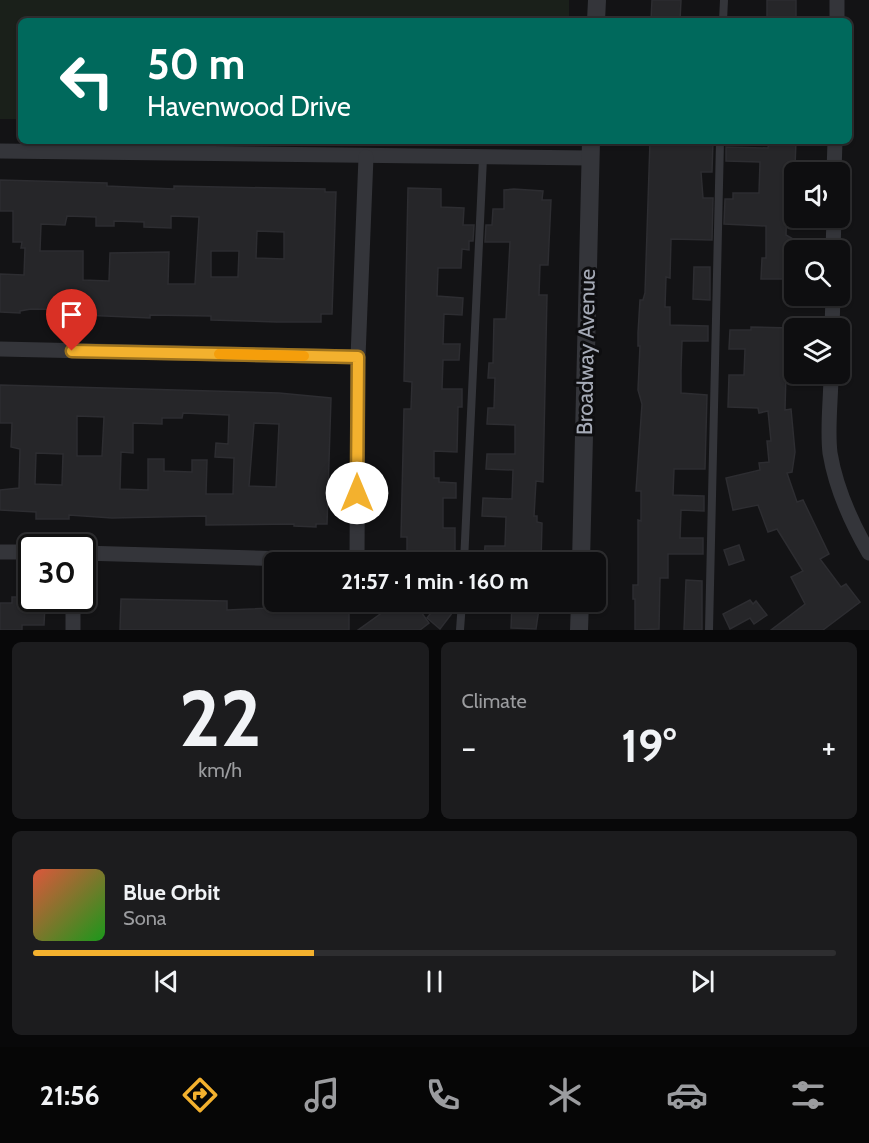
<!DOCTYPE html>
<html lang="en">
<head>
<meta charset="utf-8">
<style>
	:root { --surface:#0e0e10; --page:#1c1c1e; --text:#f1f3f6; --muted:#9b9c9f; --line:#2e2e30; --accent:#f3b12e }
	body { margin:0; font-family:Cabin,sans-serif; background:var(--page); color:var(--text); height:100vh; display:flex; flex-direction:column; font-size:22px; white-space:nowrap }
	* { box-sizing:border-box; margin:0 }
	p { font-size:20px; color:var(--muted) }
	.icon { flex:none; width:33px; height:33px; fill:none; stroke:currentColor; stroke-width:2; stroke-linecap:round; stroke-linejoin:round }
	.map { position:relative; height:630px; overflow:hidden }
	.sheet { display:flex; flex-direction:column; gap:12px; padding:12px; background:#080809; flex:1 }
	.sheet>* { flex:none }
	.top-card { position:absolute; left:18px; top:18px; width:834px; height:126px; border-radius:9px; box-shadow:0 2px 4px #0004,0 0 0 2px var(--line); background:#00695c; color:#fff; overflow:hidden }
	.buttons { position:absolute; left:784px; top:162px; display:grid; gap:12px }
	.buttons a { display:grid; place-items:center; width:66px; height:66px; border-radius:9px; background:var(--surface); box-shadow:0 2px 4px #0004,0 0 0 2px var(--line); font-size:30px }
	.speed { position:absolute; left:18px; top:534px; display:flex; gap:12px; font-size:30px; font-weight:700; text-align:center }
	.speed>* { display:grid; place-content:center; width:78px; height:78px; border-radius:50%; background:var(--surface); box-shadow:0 2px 4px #0004,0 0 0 2px var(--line); line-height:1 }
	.speed .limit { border:3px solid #111; border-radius:9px; background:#fff; color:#111 }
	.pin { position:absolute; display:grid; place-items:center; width:51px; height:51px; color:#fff; margin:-62px -26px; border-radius:50% 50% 50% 0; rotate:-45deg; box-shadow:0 0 6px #0007 }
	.pin .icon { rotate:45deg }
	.me { position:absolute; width:66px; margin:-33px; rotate:0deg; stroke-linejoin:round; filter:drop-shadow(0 0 4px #0008) }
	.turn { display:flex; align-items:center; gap:21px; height:126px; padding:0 30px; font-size:27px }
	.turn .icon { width:78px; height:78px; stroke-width:2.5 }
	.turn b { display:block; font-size:42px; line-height:51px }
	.big { font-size:45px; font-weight:800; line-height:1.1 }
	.sheet .tile { flex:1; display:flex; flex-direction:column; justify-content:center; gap:9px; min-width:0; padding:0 21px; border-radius:9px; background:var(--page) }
	.sheet .dial { align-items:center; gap:0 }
	.dial b { font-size:78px; line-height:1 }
	.song { display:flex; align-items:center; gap:18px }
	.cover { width:72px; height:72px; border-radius:9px; background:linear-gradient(135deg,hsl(10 70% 55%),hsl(120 70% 35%)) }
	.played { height:6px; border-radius:3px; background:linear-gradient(90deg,var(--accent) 35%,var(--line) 35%) }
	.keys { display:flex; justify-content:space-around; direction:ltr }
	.heat { display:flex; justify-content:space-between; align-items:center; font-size:33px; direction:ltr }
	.sheet .tiles { flex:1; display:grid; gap:12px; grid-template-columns:1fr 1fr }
	.tile:last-child { grid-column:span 2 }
	.trip { position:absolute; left:264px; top:552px; width:342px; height:60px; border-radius:9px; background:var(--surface); box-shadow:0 2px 4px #0004,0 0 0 2px var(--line); font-weight:800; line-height:60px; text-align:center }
	.tabs { display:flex; height:96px; justify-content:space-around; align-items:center; background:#060606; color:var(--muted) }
	.tabs .icon { width:42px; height:42px }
	.tabs .on { color:var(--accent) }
	.tabs b { font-size:27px; color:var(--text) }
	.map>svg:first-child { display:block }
</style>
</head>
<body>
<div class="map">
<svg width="869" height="630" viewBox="0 0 869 630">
	<rect width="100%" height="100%" fill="#131315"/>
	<polygon fill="#1a201a" points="0,0 569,0 569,21 21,21 21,119 0,119"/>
	<g fill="#262629" stroke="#2d2d31" stroke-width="1.5" fill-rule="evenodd">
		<polygon points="652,0 681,0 680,21 651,20"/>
		<polygon points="767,0 796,0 796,20 767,19"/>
		<polygon points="650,141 713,141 712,172 701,172 703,198 713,198 712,240 671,239 670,278 666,277 665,307 670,307 670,325 708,326 708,341 682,341 681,370 681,393 707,395 705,469 674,469 673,495 704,496 704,511 681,510 680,538 703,538 703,554 668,554 668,578 660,578 659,629 635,630 635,599 633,599 633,585 638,585 638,520 641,521 641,491 636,491 642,404 638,390 640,346 638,346 638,333 640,300 643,300 645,293"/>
		<polygon points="769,141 796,141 794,192 792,202 787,201 786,235 793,239 791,279 761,279 762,258 766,258 766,226 724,224 725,199 733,199 733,193 759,193 760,162 726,161 726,147 768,148"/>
		<path d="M0 180 107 183V186L174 189V186L325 189V192H336L332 314H321V322H277L211 320V316L150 315V318L83 315V310L31 309 20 311V313L0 312V274L24 275 25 248H21L22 242H13V211H0ZM171 216 199 217 195 284H168L169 252 110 253 109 281 83 280V251H40L41 224 65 225 67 216 96 217V226H114V221L144 222V227L171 228ZM257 231 284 232V259L256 258ZM211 251H239L238 277H211Z"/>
		<polygon points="408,188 441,189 441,207 464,208 463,225 474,225 473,241 469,241 469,250 462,249 461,268 438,268 437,296 463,298 462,315 444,314 443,344 460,344 459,360 443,360 442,389 462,389 462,407 458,407 457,452 434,451 434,478 439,478 439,482 456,483 456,498 443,498 443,528 455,528 455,560 449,560 449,562 407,562 407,537 401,537 404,409 411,409 412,382 404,381"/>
		<polygon points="514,189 543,191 542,200 551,200 548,265 540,265 539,295 547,295 543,482 536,481 534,516 537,516 537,522 542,523 541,562 484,562 485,546 505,546 506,517 482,516 483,498 512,499 513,470 486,469 487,454 515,454 515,425 487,424 488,408 494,408 495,378 488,378 489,363 493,363 494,319 506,319 510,242 485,242 486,225 492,225 493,209 504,209 504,190"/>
		<polygon points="694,267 710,267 710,300 693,299"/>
		<polygon points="751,327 790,328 790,365 786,373 785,410 791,409 795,452 792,472 787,473 797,502 803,500 829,554 820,559 841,587 846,584 860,602 823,630 771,630 805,604 791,577 803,571 777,529 768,532 758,505 733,510 726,478 760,470 759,463 769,462 767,441 771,441 768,411 759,413 758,408 728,407 729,375 744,375 745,349 729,349 730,330 751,330"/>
		<path d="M0 385 279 393 331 398 327 524H316V527L294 526V524L206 525V516L112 518 69 515V519H36V512L0 510V490L19 488 20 449 11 447 12 423H0ZM183 413 229 415 228 444 216 443 215 457 234 458 233 494H206L207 460H192V472L164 471V459H148V490L120 489 121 452 133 453V423L162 424V418H182ZM77 416 104 417 102 456H77ZM254 423 279 424 276 487 249 486ZM36 453 63 454 62 485 35 484Z"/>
		<polygon points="739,545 744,560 729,565 724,550"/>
		<polygon points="686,580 702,581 702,630 684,630"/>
		<polygon points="12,597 32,597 34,603 45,604 44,625 22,625 22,630 0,630 0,603 12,603"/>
		<polygon points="121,599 227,601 227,610 322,606 322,611 349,612 349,630 120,630"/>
		<polygon points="750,600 753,604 756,601 767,615 754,624 750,618 730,629 723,614"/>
		<polygon points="397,602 414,602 429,623 420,630 358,630"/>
		<polygon points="434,602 456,602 456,608 440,629 427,618 437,605"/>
		<polygon points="512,602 540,602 536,629 511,628"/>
	</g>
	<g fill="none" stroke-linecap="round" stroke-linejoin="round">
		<g stroke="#34353a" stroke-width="8">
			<polyline points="723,21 724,0"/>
			<polyline points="464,562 483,158"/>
			<polyline points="460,630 462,602"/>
			<polyline points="709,630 720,141"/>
		</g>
		<g stroke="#34353a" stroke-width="15">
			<polyline points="837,21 837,0"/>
			<polyline points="0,151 590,158"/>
			<polyline points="834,172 835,141"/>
			<polyline points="833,250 834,218"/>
			<polyline points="832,328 833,296"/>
			<polyline points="0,349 358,357"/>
			<path d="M831 374C831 399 827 428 830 453 836 489 851 522 869 553"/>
			<polyline points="0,552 32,552"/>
			<polyline points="82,553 357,561 358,357 366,157"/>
			<polyline points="73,630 73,598"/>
		</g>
		<g stroke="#34353a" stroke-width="18">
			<polyline points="596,21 597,0"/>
			<polyline points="581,562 591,141"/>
			<polyline points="579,630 580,602"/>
		</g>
	</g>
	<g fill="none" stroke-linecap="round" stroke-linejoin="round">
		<defs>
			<polyline id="route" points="72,351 358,357 357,493"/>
		</defs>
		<use href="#route" stroke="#9e731e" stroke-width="15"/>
		<use href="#route" stroke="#f3b12e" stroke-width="10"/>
		<polyline stroke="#f59e0b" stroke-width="10" points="219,354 304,356"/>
	</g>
	<g text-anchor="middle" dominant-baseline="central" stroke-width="6" stroke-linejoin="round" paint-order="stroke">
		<g font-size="22" fill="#a5aab6" stroke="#0e0e10">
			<text transform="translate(586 352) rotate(-89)">Broadway Avenue</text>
		</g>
	</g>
</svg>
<div class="buttons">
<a><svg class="icon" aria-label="sound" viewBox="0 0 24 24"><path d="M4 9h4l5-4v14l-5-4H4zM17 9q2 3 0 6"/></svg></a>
<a><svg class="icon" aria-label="search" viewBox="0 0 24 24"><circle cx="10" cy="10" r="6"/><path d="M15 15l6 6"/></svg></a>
<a><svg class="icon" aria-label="layers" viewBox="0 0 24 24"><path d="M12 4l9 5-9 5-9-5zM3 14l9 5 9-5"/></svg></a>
</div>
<div class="speed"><div class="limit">30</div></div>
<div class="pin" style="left:72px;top:351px;background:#d93025"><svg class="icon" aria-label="arrive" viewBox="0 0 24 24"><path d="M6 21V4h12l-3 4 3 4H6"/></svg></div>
<svg class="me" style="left:357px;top:493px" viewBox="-20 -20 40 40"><circle r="19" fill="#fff"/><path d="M0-13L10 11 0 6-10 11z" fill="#f3b12e"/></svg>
<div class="trip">21:57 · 1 min · 160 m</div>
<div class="top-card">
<div class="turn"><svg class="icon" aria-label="left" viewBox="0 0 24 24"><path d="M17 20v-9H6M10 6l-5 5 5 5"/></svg><div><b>50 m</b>Havenwood Drive</div></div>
</div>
</div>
<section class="sheet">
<div class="tiles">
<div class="tile dial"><b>22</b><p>km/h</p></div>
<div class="tile"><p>Climate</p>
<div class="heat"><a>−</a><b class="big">19°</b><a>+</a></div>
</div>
<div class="tile">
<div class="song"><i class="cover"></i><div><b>Blue Orbit</b><p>Sona</p></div></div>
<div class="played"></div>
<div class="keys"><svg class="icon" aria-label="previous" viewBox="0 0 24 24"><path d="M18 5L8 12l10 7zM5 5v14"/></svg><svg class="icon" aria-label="pause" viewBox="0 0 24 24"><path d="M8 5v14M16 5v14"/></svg><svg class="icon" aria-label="next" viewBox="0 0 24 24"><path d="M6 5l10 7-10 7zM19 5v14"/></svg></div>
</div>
</div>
</section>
<nav class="tabs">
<b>21:56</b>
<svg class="icon on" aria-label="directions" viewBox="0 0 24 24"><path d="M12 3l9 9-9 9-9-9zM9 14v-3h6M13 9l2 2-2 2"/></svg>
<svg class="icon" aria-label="music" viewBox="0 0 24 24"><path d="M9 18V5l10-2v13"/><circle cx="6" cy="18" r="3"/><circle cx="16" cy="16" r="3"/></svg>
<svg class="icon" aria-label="phone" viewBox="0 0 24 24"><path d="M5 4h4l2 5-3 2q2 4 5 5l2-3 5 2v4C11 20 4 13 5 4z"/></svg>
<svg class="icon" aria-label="climate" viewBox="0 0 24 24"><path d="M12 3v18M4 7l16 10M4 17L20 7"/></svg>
<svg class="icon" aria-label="car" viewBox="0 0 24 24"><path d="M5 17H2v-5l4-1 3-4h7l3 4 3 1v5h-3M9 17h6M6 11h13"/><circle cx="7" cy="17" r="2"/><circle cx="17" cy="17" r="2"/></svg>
<svg class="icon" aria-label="filters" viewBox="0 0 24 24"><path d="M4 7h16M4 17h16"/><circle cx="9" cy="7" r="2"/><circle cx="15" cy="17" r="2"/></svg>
</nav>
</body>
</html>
